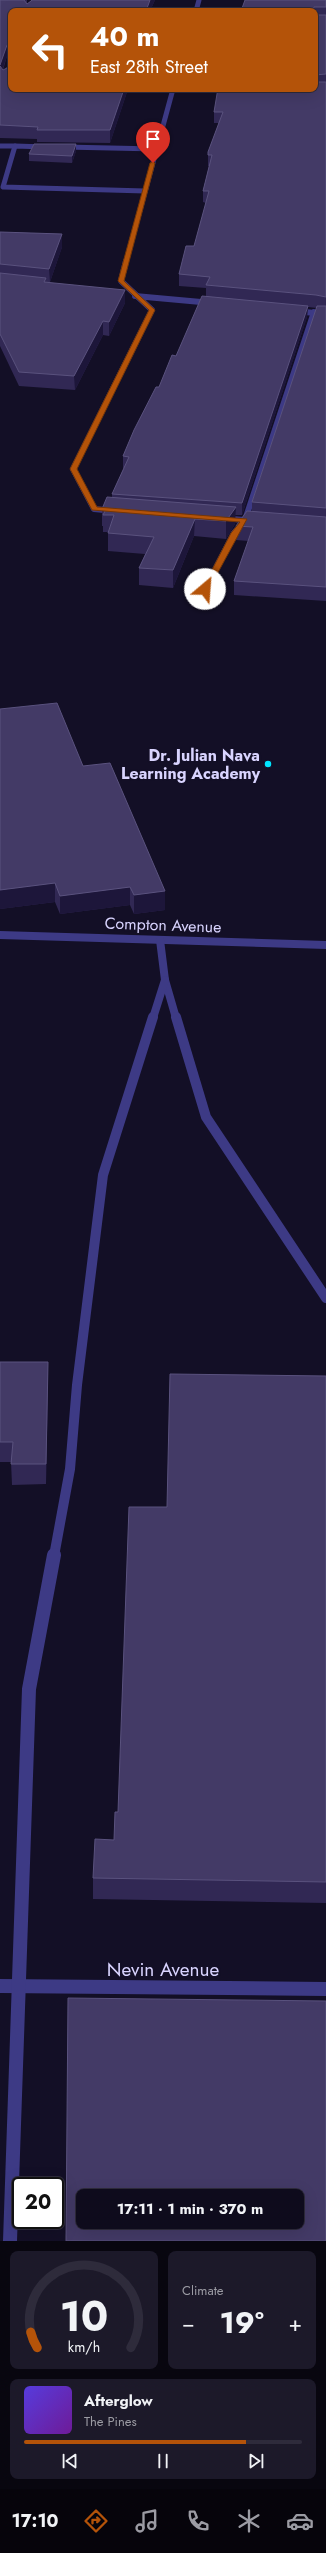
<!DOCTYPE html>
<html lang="en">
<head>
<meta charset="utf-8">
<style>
	:root { --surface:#0e0b1c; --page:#1c1929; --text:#f1f3f6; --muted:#9b9ba3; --line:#2e2b3b; --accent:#b45309 }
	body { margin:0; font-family:Jost,sans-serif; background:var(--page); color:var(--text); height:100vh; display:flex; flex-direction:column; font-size:15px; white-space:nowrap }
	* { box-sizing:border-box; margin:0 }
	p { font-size:13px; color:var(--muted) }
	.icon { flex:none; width:22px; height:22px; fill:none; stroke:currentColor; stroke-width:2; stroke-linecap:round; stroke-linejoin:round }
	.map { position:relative; height:2241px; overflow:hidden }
	.details { display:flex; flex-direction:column; gap:10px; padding:10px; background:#08060f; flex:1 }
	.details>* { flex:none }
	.top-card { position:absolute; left:8px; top:8px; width:310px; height:84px; border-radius:8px; box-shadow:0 4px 16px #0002,0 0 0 1px var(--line); background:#b45309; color:#fff; overflow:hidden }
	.speed { position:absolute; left:12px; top:2177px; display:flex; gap:8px; font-size:20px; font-weight:700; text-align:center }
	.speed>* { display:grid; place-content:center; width:52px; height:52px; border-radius:50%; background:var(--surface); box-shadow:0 4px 16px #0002,0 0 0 1px var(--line); line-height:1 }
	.speed .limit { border:2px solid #111; border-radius:6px; background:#fff; color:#111 }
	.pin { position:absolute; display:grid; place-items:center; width:34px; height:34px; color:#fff; margin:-41px -17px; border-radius:50% 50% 50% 0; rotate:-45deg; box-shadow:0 0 4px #0007 }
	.pin .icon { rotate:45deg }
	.me { position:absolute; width:44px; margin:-22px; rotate:27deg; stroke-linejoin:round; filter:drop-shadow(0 0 3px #0008) }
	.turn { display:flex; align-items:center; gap:14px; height:84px; padding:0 16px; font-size:18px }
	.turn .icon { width:52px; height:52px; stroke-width:2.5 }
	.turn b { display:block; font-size:28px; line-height:34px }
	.big { font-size:30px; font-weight:700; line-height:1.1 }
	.details .card { flex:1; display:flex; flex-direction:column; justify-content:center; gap:6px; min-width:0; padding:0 14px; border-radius:8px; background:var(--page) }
	.details .dial { align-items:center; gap:0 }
	.dial svg { height:104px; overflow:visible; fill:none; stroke:var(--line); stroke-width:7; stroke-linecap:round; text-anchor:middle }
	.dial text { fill:var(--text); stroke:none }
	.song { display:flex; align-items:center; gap:12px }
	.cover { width:48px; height:48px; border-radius:6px; background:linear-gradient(135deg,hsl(250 70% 55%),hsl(280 70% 35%)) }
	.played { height:4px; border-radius:2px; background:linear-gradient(90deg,var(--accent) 80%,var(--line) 80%) }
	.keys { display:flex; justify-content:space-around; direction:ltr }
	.heat { display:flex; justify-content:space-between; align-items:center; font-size:22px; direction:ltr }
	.details .tiles { flex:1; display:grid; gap:10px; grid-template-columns:1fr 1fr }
	.card:last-child { grid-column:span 2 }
	.trip { position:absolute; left:76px; top:2189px; width:228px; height:40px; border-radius:8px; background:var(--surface); box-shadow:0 4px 16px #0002,0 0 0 1px var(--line); font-weight:700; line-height:40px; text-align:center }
	.tabs { display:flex; height:64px; justify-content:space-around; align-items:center; background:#06040b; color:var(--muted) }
	.tabs .icon { width:28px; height:28px }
	.tabs .on { color:var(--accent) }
	.tabs b { font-size:18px; color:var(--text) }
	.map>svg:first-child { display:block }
</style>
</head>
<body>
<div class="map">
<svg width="326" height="2241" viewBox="0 0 326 2241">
	<rect width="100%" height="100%" fill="#130f26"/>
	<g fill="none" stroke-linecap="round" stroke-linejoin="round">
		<g stroke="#3d3a85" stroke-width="5">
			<polyline points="196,11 199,0"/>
			<polyline points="0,146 15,146"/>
			<polyline points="46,147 15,146 3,187 145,191"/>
			<polyline points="64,147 157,149"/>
			<polyline points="126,262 173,89"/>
		</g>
		<g stroke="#3d3a85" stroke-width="6">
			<polyline points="135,296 212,303"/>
			<polyline points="294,311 326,314"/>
			<polyline points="115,511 94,509 73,469 152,310 121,281 126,261"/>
			<polyline points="222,518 254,521"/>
			<polyline points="205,589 234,533 245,520 314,312"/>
		</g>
		<g stroke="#3d3a85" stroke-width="8">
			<polyline points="0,935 326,945"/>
			<polyline points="160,940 165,980 176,1018"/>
			<polyline points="153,1018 165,980"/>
		</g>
		<g stroke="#3d3a85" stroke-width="10">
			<polyline points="176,1017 206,1117 326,1298"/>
			<polyline points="54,1556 70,1469 77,1385 103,1175 153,1017"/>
		</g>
		<g stroke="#3d3a85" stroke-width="14">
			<polyline points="0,1986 326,1989"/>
			<polyline points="10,2241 29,1689 54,1555"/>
		</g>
	</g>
	<g fill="#312854">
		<polygon points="0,0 27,0 27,4 155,0 150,11 11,11 7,56 3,70 11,89 128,89 110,143 37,142 37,139 0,138"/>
		<polygon points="326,0 326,601 234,595 234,581 249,541 236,540 236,526 252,512 252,502 317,308 308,307 307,317 242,515 235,515 235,524 226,539 194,536 173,588 139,585 139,568 145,554 108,551 108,532 103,532 103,526 102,526 102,509 112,498 112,494 124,468 123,468 123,456 176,356 206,296 206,288 179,286 179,274 194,246 206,203 203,202 203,191 209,166 208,166 208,152 219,123 214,123 214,112 315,89 315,11 241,11"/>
		<polygon points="76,144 76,151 72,163 29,161 29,154"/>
		<polygon points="0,232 62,234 62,247 50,282 46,282 46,283 125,290 125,303 109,336 103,335 75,390 19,386 0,346"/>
		<polygon points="0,709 83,766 165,910 134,914 130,905 60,914 55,902 0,909"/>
		<polygon points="0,1362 48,1362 48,1382 46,1484 12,1485 11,1462 0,1462"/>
		<polygon points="326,1376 326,1903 93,1899 93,1878 114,1840 167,1507"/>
	</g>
	<g fill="#1d163a">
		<polygon points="150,0 155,0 150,11 146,11"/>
		<polygon points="11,43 11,55 7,56 0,77 0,65 7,45"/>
		<polygon points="124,89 128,89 110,143 110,130"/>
		<polygon points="76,144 76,151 72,163 72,156"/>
		<polygon points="62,234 62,247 50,282 49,269"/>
		<polygon points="125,290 125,303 109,336 109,322"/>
		<polygon points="308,306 307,317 242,515 242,503"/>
		<polygon points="103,321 103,335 75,390 74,376"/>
		<polygon points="236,507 235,524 226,539 226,521"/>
		<polygon points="195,519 194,536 173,588 173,570"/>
		<polygon points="55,883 55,902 0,909 0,890"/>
		<polygon points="130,887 130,905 60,914 60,896"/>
		<polygon points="165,891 165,910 134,914 134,895"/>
		<polygon points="48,1362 48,1382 46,1484 46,1464"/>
	</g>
	<g fill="#433a66" stroke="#5a527e" fill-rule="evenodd">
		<polygon points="0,0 24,0 27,4 31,1 32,0 150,0 146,11 11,11 11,43 7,45 0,65"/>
		<polygon points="245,0 326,0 326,7 314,7 312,11 241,11"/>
		<polygon points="315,15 326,15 326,74 315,75"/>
		<polygon points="11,57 11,89 124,89 110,130 37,130 38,127 0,125 0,66 3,70 7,68"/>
		<polygon points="315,82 326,82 326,297 316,295 206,285 210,277 179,274 186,246 194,246 209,191 203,191 212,155 208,155 208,152 223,112 214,112 217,94 218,89 315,89"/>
		<polygon points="34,144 76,144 72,156 29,154"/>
		<polygon points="0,232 62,234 49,269 0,264"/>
		<polygon points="0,273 46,278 44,282 125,290 109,322 103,321 74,376 19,372 0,334"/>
		<polygon points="202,296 308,306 242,503 112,494 129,457 123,456 134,430 156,387 159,387 172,355 176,356"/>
		<polygon points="317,306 326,306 326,508 252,502"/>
		<polygon points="107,497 236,507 226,521 195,519 173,570 139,568 154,537 108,533 114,515 103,515 106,509 102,509"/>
		<polygon points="247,511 326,517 326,587 234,581 253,527 236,526"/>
		<polygon points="57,703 83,766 110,763 165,891 134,895 130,887 60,896 55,883 0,890 0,709"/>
		<polygon points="0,1362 48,1362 46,1464 11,1464 13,1442 0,1442"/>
		<polygon points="170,1374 326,1376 326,1882 93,1878 95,1839 114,1840 115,1812 118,1812 129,1507 167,1507"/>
		<path d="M68 1998 326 2001V2241H66ZM83 2196H297V2222H83Z"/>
	</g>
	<polygon fill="#b45309" stroke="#753606" points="153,161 155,163 124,281 155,310 77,469 97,507 247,519 209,589 205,591 202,589 231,533 240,522 92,510 70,469 149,310 118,281 150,163"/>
	<circle fill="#00e5ff" stroke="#130f26" stroke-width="1.5" cx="268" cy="764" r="4"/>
	<g text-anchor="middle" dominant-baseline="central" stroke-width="4" stroke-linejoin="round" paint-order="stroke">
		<g font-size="16" font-weight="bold" fill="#d9d4ff" stroke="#130f26" text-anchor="end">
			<text x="260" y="755">Dr. Julian Nava<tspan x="260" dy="18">Learning Academy</tspan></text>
		</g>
		<g font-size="16" fill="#d9d4ff" stroke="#130f26">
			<text transform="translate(163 925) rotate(2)">Compton Avenue</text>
		</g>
		<g font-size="19" fill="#d9d4ff" stroke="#130f26">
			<text x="163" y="1969">Nevin Avenue</text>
		</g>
	</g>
</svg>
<div class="speed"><div class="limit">20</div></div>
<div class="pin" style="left:153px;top:163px;background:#d93025"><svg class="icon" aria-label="arrive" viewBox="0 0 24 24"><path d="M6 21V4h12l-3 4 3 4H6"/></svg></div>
<svg class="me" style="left:205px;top:589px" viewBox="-20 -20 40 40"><circle r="19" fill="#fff"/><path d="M0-13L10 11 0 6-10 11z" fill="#b45309"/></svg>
<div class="trip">17:11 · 1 min · 370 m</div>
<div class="top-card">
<div class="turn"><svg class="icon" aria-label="left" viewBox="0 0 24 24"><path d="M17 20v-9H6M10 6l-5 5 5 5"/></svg><div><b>40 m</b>East 28th Street</div></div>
</div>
</div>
<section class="details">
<div class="tiles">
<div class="card dial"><svg viewBox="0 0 100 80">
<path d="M14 69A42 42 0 1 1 86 69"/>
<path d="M14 69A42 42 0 0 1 9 57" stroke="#b45309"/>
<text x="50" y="56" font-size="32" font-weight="700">10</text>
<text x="50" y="72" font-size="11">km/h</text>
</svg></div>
<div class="card"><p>Climate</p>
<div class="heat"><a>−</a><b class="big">19°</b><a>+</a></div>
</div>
<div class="card">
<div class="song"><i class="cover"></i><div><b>Afterglow</b><p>The Pines</p></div></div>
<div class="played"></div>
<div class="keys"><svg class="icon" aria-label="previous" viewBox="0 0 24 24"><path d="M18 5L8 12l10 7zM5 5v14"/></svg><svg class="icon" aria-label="pause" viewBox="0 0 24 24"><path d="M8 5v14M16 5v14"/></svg><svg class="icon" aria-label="next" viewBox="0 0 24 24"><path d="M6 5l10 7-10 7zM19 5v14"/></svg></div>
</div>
</div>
</section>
<nav class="tabs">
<b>17:10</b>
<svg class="icon on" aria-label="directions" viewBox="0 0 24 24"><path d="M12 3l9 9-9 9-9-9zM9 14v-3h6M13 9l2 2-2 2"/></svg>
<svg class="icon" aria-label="music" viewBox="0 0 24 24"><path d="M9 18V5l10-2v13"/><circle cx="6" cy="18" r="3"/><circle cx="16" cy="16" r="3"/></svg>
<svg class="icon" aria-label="phone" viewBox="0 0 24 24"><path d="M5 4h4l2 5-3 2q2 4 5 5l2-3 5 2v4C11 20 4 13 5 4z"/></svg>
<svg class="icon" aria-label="climate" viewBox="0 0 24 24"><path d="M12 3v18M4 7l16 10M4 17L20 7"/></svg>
<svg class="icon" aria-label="car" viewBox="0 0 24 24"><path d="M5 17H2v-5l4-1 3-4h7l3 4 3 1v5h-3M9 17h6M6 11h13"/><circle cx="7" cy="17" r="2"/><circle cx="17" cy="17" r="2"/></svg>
</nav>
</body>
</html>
